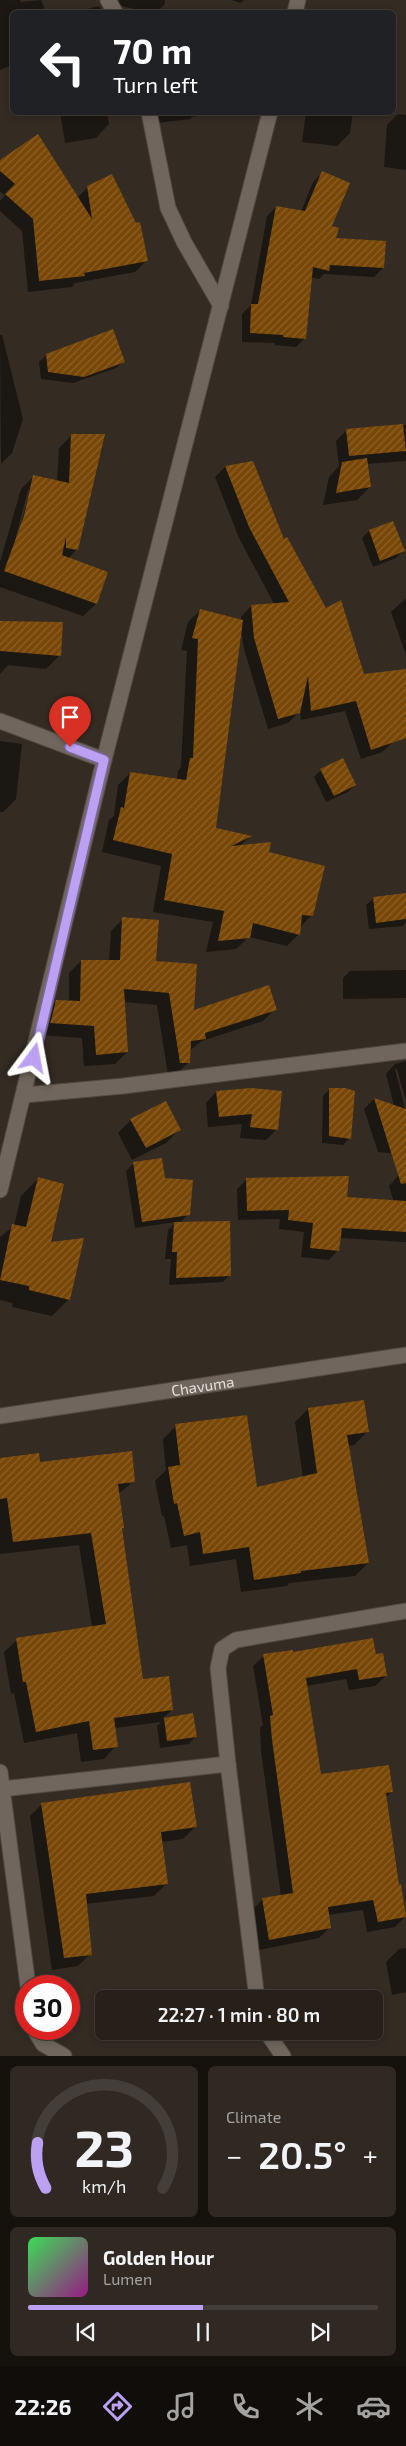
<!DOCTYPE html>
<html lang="en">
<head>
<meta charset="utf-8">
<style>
	:root { --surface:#27201a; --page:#2f2823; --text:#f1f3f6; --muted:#a4a3a2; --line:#433e39; --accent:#bca0f2 }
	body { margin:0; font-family:"Exo 2",sans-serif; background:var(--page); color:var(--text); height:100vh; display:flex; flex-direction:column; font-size:19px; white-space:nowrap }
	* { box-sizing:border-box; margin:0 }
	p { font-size:16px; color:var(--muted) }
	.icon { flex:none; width:28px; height:28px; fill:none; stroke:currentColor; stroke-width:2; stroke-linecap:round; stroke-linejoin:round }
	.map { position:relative; height:2056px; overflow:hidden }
	.details { display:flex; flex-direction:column; gap:10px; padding:10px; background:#15120e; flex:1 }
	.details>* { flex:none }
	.top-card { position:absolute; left:10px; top:10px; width:386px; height:105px; border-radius:8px; box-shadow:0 2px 8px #0003,0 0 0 1px var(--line); background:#202124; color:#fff; overflow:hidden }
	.speed { position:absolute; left:15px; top:1975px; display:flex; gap:10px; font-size:25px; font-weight:700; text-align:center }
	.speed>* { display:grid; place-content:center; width:65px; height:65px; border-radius:50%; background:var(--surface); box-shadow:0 2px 8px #0003,0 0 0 1px var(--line); line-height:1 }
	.speed .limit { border:8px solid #d22; background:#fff; color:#111 }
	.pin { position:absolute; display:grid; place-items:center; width:42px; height:42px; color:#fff; margin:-51px -21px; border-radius:50% 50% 50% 0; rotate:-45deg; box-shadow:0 0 5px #0007 }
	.pin .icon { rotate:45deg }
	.me { position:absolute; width:55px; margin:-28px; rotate:13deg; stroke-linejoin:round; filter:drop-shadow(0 0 4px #0008) }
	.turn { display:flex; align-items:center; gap:18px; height:105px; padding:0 20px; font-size:22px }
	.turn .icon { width:65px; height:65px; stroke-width:2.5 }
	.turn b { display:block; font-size:35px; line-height:42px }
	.big { font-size:38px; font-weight:600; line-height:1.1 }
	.details .card { flex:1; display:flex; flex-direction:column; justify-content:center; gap:8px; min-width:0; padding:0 18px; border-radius:8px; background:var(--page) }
	.details .dial { align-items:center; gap:0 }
	.dial svg { height:130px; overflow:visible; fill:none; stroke:var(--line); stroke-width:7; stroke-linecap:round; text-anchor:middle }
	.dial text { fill:var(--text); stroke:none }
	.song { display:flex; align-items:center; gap:15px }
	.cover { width:60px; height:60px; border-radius:8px; background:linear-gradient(135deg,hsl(130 70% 55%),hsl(310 70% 35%)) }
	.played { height:5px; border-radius:2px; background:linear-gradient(90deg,var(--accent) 50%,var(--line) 50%) }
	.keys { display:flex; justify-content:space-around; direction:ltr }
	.heat { display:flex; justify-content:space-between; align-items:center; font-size:28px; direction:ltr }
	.details .tiles { flex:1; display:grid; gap:10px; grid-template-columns:1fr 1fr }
	.card:last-child { grid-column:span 2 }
	.trip { position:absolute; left:95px; top:1990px; width:288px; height:50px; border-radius:8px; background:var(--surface); box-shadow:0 2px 8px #0003,0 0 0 1px var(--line); font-weight:600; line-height:50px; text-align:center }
	.tabs { display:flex; height:80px; justify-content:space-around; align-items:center; background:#100d0a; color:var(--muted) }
	.tabs .icon { width:35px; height:35px }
	.tabs .selected { color:var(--accent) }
	.tabs b { font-size:22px; color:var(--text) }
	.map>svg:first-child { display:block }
</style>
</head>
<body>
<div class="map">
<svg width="406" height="2056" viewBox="0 0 406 2056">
	<defs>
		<pattern id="building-hatch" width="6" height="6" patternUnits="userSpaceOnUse" patternTransform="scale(1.25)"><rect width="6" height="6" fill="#784706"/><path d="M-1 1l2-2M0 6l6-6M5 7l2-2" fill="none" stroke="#8b612a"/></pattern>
	</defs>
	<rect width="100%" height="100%" fill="#342b23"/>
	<g fill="#0007" fill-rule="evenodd">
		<polygon points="0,0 20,0 21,2 41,0 46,12 12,12 12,65 0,70"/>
		<polygon points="119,0 165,0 165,4 157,12 145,12 118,5"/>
		<polygon points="231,0 244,0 241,3"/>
		<polygon points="99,6 103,12 75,12"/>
		<polygon points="60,112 107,112 109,124 96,138 65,143"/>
		<polygon points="155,112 222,112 192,117 190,119 158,123"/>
		<polygon points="306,112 353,112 350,133 337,146 302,142"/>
		<polygon points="398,114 406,115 406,170 384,167 387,125"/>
		<polygon points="0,162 77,198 88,187 147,260 135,272 75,283 72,287 28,292 22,231 0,211 0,201 5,195 0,192"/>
		<polygon points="322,173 330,227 335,239 383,268 374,277 324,274 319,279 311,277 305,338 296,347 275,345 275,343 242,342 242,314 251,305 267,216 276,207 301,212 313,182"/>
		<polygon points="0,335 2,335 23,419 12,453 1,464"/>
		<polygon points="47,355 123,361 116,368 73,383 41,379 39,362"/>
		<polygon points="406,425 406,461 366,464 370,487 357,500 323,505 329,477 339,466 336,441 347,430"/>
		<path d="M72 435 77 549 68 559 107 572 96 604 83 616 0 587V562L21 489 33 477 57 482 59 448ZM28 490H30L18 537 16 536Z"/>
		<polygon points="252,463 283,540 363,676 393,742 382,752 361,759 345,711 301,720 300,711 288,723 268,729 244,649 241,629 215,829 249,837 239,847 267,853 312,915 299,928 299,934 287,946 249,937 236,949 206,952 213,922 153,912 161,866 102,852 109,820 114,816 118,785 130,773 177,780 178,771 181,767 187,651 181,650 188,622 200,611 241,621 241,617 251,606 274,604 239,538 215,477 225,467"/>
		<polygon points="369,531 403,551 396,558 373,567 362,538"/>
		<polygon points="406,598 406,655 391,612"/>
		<polygon points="0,622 60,655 46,669 8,665 0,674"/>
		<polygon points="0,741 22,744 16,799 3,812 0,812"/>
		<polygon points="321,770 355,785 348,792 326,802 314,777"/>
		<polygon points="406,895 406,922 403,926 369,929 366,905 374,898"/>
		<polygon points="123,919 192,1011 275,1009 263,1021 202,1041 189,1051 189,1062 176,1074 168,1075 157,1005 124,1002 127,1052 115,1064 84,1066 82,1038 39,1035 44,1014 56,1002 69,1002 69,973 81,961 109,961 111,931"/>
		<polygon points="406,970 406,998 343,999 343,978 350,971"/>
		<polygon points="406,1061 406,1102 397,1069 395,1069 406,1112 406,1155 378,1152 364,1109 374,1099 394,1106 386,1074 395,1064"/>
		<polygon points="330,1089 350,1138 343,1145 322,1143 323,1096"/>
		<polygon points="216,1092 281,1092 276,1130 266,1140 240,1138 242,1124 208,1127 206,1103"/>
		<polygon points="131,1120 179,1130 166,1143 132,1160 118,1133"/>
		<polygon points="161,1160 164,1179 188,1214 180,1223 230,1275 223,1282 169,1285 171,1259 165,1259 168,1230 176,1222 135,1228 126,1171 133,1164"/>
		<polygon points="398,1176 406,1176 406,1242 340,1238 338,1250 329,1260 301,1257 304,1232 279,1229 280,1219 238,1220 237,1189 247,1179 346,1198 394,1202 389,1186"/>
		<polygon points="38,1179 49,1244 69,1299 52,1316 12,1307 13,1303 0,1300 0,1237 14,1226 21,1196"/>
		<polygon points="308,1409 367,1432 354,1445 347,1446 368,1563 355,1576 289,1583 287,1586 241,1592 236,1559 190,1566 187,1545 171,1548 164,1516 162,1516 155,1481 166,1470 163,1439 176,1426 256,1488 303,1478 295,1422"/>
		<polygon points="0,1460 39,1464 134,1481 118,1494 123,1527 121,1529 142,1681 172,1710 162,1719 192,1714 196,1736 189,1744 160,1748 157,1726 161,1722 114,1728 116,1746 104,1759 81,1762 77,1733 24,1743 14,1693 11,1694 4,1652 17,1640 92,1627 79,1545 0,1554"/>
		<polygon points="292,1653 375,1655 386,1676 375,1686 349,1690 346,1679 306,1686 320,1776 392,1792 385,1798 398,1886 406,1916 395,1927 367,1932 363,1910 328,1915 330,1927 319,1938 259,1950 252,1910 263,1899 281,1896 261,1751 260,1728 263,1725 253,1666 264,1656"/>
		<polygon points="42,1804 195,1827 183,1839 161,1842 166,1884 154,1896 85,1904 90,1954 78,1966 52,1970 30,1816"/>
		<polygon points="406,1948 406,1992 392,1995 386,1962 399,1949"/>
	</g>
	<g fill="url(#building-hatch)">
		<polygon points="38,134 92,219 87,186 112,174 136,223 140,222 148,261 84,273 85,276 39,281 33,219 5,194 15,184 0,171 0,160"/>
		<polygon points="322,171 350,183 332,226 339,228 336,238 386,241 384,268 330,265 329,271 313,267 306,339 283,337 283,335 250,333 251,304 258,304 276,206 305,211"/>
		<polygon points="113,329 125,362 84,377 48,372 46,354"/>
		<polygon points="403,424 406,451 349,456 346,429"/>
		<polygon points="71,434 105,434 78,550 66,548 66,537 62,555 108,572 97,604 4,571 24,516 33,475 69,483"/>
		<polygon points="367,458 371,487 336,493 342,462"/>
		<polygon points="253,461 284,539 287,537 326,608 341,600 364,674 406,669 406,738 371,750 356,701 311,711 308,676 300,713 278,719 254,638 251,605 289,602 249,527 225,466"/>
		<polygon points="393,521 405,551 380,561 369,530"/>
		<polygon points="200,609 243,620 216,828 252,836 231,846 271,842 269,852 325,866 313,916 302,915 300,935 253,923 250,938 218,941 224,911 164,900 172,854 113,840 121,807 124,808 130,772 186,780 190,758 193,758 198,639 192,638"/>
		<polygon points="0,621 63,622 61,656 0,651"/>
		<polygon points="343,758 356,785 334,796 320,769"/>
		<polygon points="406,893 406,919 376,923 373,897"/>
		<polygon points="122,917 159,920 156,961 197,964 194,1010 269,985 277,1010 205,1033 206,1039 191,1041 190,1063 180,1063 169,993 124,989 128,1052 96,1055 94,1026 50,1023 51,1021 56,1000 80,1001 81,960 120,960"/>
		<polygon points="251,1088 282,1091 278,1130 250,1127 252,1114 219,1117 216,1091"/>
		<polygon points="329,1088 345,1088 355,1091 351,1139 329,1136"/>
		<polygon points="374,1098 406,1109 406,1183 401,1184"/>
		<polygon points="166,1101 181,1130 146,1148 130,1119"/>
		<polygon points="162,1158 165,1178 193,1180 190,1215 142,1222 133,1162"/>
		<polygon points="349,1176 347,1197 406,1201 406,1232 342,1228 339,1251 310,1248 313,1223 288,1220 289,1210 247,1211 246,1178"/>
		<polygon points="38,1177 64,1184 51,1242 84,1238 70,1300 29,1290 29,1286 0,1280 12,1224 26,1227"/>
		<polygon points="230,1221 231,1276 176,1278 177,1252 172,1252 174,1222"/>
		<polygon points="364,1400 369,1432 347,1435 369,1563 301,1571 301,1573 254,1580 249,1547 203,1554 200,1532 184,1536 177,1503 174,1504 168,1467 180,1465 175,1424 247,1415 257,1487 317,1473 308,1408"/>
		<polygon points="132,1451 135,1482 118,1484 124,1528 122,1528 143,1679 169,1676 173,1710 114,1718 118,1747 93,1750 89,1721 36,1732 26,1682 23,1682 16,1638 106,1624 91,1533 13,1542 7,1498 0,1499 0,1458 39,1453 40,1462"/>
		<polygon points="373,1638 376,1654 383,1653 387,1676 359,1680 357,1669 306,1678 321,1774 389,1765 393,1792 386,1793 399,1885 401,1884 406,1917 378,1922 373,1900 328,1907 331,1928 269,1940 262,1898 293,1893 272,1740 270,1716 273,1715 263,1654 293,1650 293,1652"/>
		<polygon points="193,1713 197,1737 167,1741 164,1718"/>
		<polygon points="190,1782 197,1827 161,1832 168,1884 86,1894 92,1955 64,1958 41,1803"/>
	</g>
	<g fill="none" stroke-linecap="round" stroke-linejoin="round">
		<defs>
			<g id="minor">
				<polyline points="108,0 115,12"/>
				<polyline points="295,12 298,0"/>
				<polyline points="149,112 168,208 184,242 221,306"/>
				<polyline points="0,721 104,760"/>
				<polyline points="25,1095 123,1086 406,1051"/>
				<polyline points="0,1190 104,760 270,112"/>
				<path id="s1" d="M0 1416 406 1355"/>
				<polyline points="0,1772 28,1986"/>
				<polyline points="2,1789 228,1764"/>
				<polyline points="257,1999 228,1764 218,1668 222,1649 236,1640 406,1611"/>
				<polyline points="34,2029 43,2044 64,2056"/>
				<polyline points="266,2031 283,2056"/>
			</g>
		</defs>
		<use href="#minor" stroke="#504942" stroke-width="17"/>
		<use href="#minor" stroke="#70665d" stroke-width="15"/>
	</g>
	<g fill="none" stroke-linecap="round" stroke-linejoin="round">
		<defs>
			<polyline id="route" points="34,1058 104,760 70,747"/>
		</defs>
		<use href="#route" stroke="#7a689d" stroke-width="12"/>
		<use href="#route" stroke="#bca0f2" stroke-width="9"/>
	</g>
	<g text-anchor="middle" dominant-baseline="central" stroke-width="5" stroke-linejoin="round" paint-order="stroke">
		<g font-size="15" fill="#e5dfda" stroke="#191511">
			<text stroke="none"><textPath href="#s1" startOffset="205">Chavuma</textPath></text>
		</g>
	</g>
</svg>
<div class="speed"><div class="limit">30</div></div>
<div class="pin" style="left:70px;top:747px;background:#d93025"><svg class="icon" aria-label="arrive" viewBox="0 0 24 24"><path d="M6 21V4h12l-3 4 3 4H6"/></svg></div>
<svg class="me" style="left:34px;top:1058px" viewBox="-20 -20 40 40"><path d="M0-17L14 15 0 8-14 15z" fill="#bca0f2" stroke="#fff" stroke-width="4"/></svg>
<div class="trip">22:27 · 1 min · 80 m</div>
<div class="top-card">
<div class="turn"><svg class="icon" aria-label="left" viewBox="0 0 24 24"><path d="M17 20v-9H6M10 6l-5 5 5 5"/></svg><div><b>70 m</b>Turn left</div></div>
</div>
</div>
<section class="details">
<div class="tiles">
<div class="card dial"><svg viewBox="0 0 100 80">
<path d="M14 69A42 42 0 1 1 86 69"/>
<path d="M14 69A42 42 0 0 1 9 41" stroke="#bca0f2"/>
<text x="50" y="56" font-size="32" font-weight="700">23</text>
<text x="50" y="72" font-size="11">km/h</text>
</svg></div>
<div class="card"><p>Climate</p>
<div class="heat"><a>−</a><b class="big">20.5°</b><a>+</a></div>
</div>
<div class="card">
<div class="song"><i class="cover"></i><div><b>Golden Hour</b><p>Lumen</p></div></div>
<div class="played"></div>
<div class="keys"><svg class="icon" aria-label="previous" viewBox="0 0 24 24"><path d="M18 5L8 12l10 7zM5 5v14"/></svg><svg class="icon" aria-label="pause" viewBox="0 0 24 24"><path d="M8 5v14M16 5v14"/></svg><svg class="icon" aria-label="next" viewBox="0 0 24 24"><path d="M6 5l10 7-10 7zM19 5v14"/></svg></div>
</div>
</div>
</section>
<nav class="tabs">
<b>22:26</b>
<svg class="icon selected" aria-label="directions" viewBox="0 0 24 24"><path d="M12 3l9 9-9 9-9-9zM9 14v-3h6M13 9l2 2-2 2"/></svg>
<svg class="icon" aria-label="music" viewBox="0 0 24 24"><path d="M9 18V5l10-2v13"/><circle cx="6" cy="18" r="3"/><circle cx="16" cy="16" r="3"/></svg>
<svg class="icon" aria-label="phone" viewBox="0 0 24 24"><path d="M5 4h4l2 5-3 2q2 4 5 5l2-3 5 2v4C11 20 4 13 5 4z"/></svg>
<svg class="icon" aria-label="climate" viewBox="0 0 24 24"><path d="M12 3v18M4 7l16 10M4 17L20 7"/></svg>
<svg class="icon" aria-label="car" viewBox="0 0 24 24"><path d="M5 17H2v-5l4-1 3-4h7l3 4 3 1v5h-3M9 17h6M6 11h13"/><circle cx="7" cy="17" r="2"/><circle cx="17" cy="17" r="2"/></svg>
</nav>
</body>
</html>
